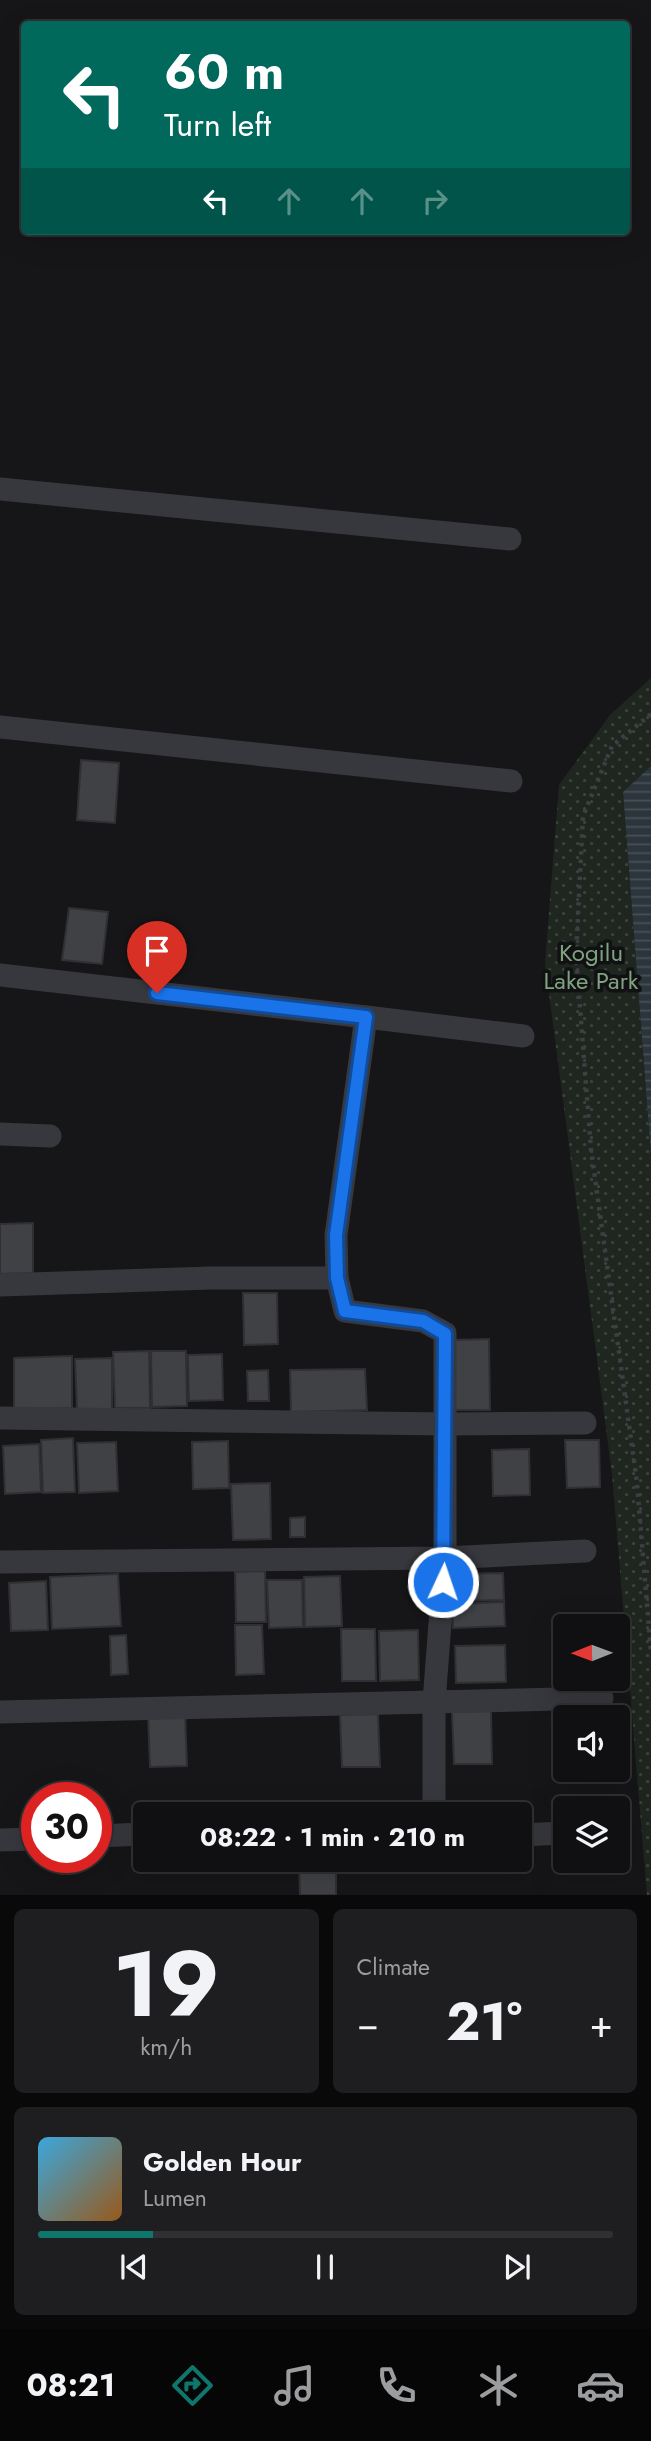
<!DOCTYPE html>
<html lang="en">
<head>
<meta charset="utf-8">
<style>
	:root { --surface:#101012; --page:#1e1e20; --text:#f1f3f6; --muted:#9c9d9f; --line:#303032; --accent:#0f766e }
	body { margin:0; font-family:Jost,sans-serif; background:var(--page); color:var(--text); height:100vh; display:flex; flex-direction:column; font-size:26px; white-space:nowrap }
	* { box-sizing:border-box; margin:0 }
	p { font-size:23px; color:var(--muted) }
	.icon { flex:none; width:38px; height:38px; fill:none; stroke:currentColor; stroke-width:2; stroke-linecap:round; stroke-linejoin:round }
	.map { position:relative; height:1895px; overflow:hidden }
	.drawer { display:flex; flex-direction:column; gap:14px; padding:14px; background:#09090a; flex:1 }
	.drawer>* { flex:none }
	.hud { position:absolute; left:21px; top:21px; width:609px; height:214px; border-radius:7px; box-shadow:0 7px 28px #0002,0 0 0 2px var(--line); background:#00695c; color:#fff; overflow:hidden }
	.needle { width:46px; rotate:269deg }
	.fabs { position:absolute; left:553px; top:1614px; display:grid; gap:14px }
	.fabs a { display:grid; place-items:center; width:77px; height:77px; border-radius:7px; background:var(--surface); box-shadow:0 7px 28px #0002,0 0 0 2px var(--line); font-size:35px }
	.speed { position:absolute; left:21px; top:1782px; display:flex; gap:14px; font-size:35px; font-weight:700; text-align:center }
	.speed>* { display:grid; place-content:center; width:91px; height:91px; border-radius:50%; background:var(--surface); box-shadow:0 7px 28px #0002,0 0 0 2px var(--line); line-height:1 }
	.speed .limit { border:10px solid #d22; background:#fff; color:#111 }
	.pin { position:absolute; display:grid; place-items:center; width:60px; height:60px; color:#fff; margin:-72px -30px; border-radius:50% 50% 50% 0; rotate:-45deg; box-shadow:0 0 7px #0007 }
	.pin .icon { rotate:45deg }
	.me { position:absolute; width:77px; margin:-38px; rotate:3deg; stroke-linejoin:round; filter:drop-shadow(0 0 5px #0008) }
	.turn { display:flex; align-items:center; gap:24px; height:147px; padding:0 28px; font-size:32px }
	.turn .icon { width:91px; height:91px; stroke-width:2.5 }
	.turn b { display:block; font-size:49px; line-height:60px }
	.lanes { display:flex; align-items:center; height:66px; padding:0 28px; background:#0003; justify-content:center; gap:35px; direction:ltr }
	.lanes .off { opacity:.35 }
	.big { font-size:52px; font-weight:700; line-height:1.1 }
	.drawer .card { flex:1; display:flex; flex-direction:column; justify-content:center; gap:10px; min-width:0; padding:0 24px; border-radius:10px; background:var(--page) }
	.drawer .dial { align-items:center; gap:0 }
	.dial b { font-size:91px; line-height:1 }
	.song { display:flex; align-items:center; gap:21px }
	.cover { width:84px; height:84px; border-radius:10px; background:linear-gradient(135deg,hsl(200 70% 55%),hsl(30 70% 35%)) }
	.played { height:7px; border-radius:4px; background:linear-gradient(90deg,var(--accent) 20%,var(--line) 20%) }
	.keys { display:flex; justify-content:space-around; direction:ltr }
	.heat { display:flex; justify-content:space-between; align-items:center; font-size:38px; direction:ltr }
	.drawer .tiles { flex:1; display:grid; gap:14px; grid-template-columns:1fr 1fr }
	.card:last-child { grid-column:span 2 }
	.trip { position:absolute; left:133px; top:1802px; width:399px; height:70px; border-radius:7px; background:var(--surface); box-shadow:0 7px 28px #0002,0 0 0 2px var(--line); font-weight:700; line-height:70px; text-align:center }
	.menu { display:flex; height:112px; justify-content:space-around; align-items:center; background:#060607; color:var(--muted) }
	.menu .icon { width:49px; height:49px }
	.menu .on { color:var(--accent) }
	.menu b { font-size:32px; color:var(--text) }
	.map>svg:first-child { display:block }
</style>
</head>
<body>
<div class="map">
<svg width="651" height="1895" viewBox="0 0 651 1895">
	<defs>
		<pattern id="park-dots" width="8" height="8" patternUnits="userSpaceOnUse" patternTransform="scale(1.75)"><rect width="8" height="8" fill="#1e261f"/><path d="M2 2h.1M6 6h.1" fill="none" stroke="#3c433d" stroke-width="1.8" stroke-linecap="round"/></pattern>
		<pattern id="water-rules" width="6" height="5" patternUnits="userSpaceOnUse" patternTransform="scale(1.75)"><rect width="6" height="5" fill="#2c353c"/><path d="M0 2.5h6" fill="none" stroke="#485056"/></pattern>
	</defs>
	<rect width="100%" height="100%" fill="#161618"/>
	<polygon fill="url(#park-dots)" points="651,678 651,766 623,792 651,1155 651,1895 647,1895 612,1474 545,963 559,785 610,715"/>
	<polygon fill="url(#water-rules)" points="651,766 651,1155 623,792"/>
	<g fill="#404145" stroke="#303034" stroke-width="2">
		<polygon points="81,760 119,763 115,823 77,820"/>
		<polygon points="69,908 108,912 102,964 62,960"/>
		<polygon points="33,1223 33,1273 0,1274 0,1224"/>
		<polygon points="243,1293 277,1293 278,1344 244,1345"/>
		<polygon points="489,1339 490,1410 452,1410 451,1340"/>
		<polygon points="149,1351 150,1408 115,1408 113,1352"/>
		<polygon points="151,1351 186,1351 187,1406 152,1407"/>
		<polygon points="222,1354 223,1400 189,1401 188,1355"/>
		<polygon points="72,1356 72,1408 14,1409 14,1358"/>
		<polygon points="112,1358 112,1409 77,1410 75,1359"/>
		<polygon points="365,1369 367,1410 291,1412 290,1370"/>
		<polygon points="268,1370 269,1401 248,1401 247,1371"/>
		<polygon points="73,1438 75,1492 43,1493 41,1440"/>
		<polygon points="565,1440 599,1440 600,1487 567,1488"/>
		<polygon points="228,1441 229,1488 193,1489 192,1442"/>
		<polygon points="116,1442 118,1491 79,1493 77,1443"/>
		<polygon points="39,1444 41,1492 5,1494 3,1446"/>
		<polygon points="529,1449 530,1495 493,1496 492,1450"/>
		<polygon points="270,1483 271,1539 233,1540 231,1484"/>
		<polygon points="305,1517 305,1537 290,1537 290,1518"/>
		<polygon points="265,1571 266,1622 236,1622 235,1572"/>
		<polygon points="503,1573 504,1600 453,1601 453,1574"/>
		<polygon points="118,1574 121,1626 52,1629 50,1577"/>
		<polygon points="340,1576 342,1626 305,1627 304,1577"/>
		<polygon points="267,1580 302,1580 303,1627 269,1628"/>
		<polygon points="46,1581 48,1630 11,1631 9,1583"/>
		<polygon points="504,1602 505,1626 453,1628 453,1604"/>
		<polygon points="235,1625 262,1625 264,1674 236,1675"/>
		<polygon points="618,1628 620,1628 621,1682 579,1683 579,1678 618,1678"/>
		<polygon points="341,1629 375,1629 376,1681 342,1681"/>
		<polygon points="418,1630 419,1680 380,1681 379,1631"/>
		<polygon points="126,1635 128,1674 111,1675 110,1636"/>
		<polygon points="505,1645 506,1682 456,1683 455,1646"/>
		<polygon points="491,1711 492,1764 454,1764 452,1712"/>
		<polygon points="148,1713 185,1713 187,1766 150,1767"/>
		<polygon points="378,1714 380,1767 342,1767 340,1715"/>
		<polygon points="618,1718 628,1718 630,1763 618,1764"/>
		<polygon points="299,1860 336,1860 336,1895 300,1895"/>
	</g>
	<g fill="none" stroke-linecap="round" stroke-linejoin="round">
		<polyline stroke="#3d3f44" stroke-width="4.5" stroke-dasharray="3.5 5" stroke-linecap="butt" points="651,714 612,746 583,816 576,956 591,1149 637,1483 651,1653"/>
		<g stroke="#37383d" stroke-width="23">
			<polyline points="0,489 510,539"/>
			<polyline points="0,727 511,781"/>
			<polyline points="0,975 366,1017 336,1235 337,1278 345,1311 423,1321 445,1333 445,1558 434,1702 434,1815"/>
			<polyline points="366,1017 523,1036"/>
			<polyline points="0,1134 50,1136"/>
			<polyline points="0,1285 210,1278 337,1278"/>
			<polyline points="0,1418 446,1424 585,1423"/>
			<polyline points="0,1562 445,1558 585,1551"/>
			<polyline points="0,1712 602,1698"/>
			<polyline points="520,1835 565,1833"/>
			<polyline points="96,1836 145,1834"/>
			<polyline points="0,1840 37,1839"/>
		</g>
	</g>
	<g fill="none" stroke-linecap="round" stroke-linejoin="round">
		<defs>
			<polyline id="route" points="157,993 366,1017 336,1235 337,1278 345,1311 423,1321 445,1334 443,1582"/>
		</defs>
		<use href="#route" stroke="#114b97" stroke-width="18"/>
		<use href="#route" stroke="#1a73e8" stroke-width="12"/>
	</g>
	<g text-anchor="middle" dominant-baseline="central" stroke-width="7" stroke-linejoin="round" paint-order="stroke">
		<g font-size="24" fill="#7fa381" stroke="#111113">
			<text x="591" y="952">Kogilu<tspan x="591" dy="28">Lake Park</tspan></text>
		</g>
	</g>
</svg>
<div class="fabs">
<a><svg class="needle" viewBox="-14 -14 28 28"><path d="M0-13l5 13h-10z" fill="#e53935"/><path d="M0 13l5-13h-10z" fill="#9c9d9f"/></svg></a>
<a><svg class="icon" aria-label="sound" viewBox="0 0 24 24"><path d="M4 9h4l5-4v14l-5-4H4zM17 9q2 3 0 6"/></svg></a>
<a><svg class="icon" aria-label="layers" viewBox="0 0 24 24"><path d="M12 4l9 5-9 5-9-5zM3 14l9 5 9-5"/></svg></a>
</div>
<div class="speed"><div class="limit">30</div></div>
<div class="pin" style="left:157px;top:993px;background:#d93025"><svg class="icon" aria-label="arrive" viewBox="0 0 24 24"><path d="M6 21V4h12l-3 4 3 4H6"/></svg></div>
<svg class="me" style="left:443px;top:1582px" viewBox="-20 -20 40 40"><circle r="17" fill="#1a73e8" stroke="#fff" stroke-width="3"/><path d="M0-11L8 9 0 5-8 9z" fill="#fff"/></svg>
<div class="trip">08:22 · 1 min · 210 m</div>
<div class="hud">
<div class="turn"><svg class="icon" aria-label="left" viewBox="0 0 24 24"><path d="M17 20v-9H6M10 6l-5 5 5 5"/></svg><div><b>60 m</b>Turn left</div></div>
<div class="lanes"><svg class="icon" aria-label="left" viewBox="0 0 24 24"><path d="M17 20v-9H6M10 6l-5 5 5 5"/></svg><svg class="icon off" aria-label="ahead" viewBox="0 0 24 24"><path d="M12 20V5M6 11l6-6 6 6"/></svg><svg class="icon off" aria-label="ahead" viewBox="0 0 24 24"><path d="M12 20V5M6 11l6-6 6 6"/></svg><svg class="icon off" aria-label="right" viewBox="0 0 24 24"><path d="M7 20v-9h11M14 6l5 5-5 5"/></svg></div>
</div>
</div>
<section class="drawer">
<div class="tiles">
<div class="card dial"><b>19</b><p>km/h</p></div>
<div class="card"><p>Climate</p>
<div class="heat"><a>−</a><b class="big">21°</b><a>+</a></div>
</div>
<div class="card">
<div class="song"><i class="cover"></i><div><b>Golden Hour</b><p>Lumen</p></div></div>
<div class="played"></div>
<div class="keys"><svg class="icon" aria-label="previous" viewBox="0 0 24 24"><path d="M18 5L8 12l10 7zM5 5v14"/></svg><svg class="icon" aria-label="pause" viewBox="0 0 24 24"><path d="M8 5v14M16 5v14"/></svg><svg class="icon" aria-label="next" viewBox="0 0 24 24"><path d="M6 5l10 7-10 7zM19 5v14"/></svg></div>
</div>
</div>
</section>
<nav class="menu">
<b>08:21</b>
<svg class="icon on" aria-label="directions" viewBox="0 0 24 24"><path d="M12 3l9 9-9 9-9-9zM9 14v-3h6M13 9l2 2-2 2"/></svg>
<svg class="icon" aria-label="music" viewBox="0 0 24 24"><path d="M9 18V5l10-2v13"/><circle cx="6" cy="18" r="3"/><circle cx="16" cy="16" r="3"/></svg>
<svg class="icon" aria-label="phone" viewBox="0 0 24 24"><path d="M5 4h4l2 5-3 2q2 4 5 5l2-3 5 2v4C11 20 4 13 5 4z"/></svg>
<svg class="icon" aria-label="climate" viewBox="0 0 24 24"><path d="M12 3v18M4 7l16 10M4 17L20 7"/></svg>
<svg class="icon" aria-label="car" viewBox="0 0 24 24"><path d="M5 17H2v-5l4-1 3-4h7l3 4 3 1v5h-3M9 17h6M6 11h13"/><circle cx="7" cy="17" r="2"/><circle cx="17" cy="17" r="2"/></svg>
</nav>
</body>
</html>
